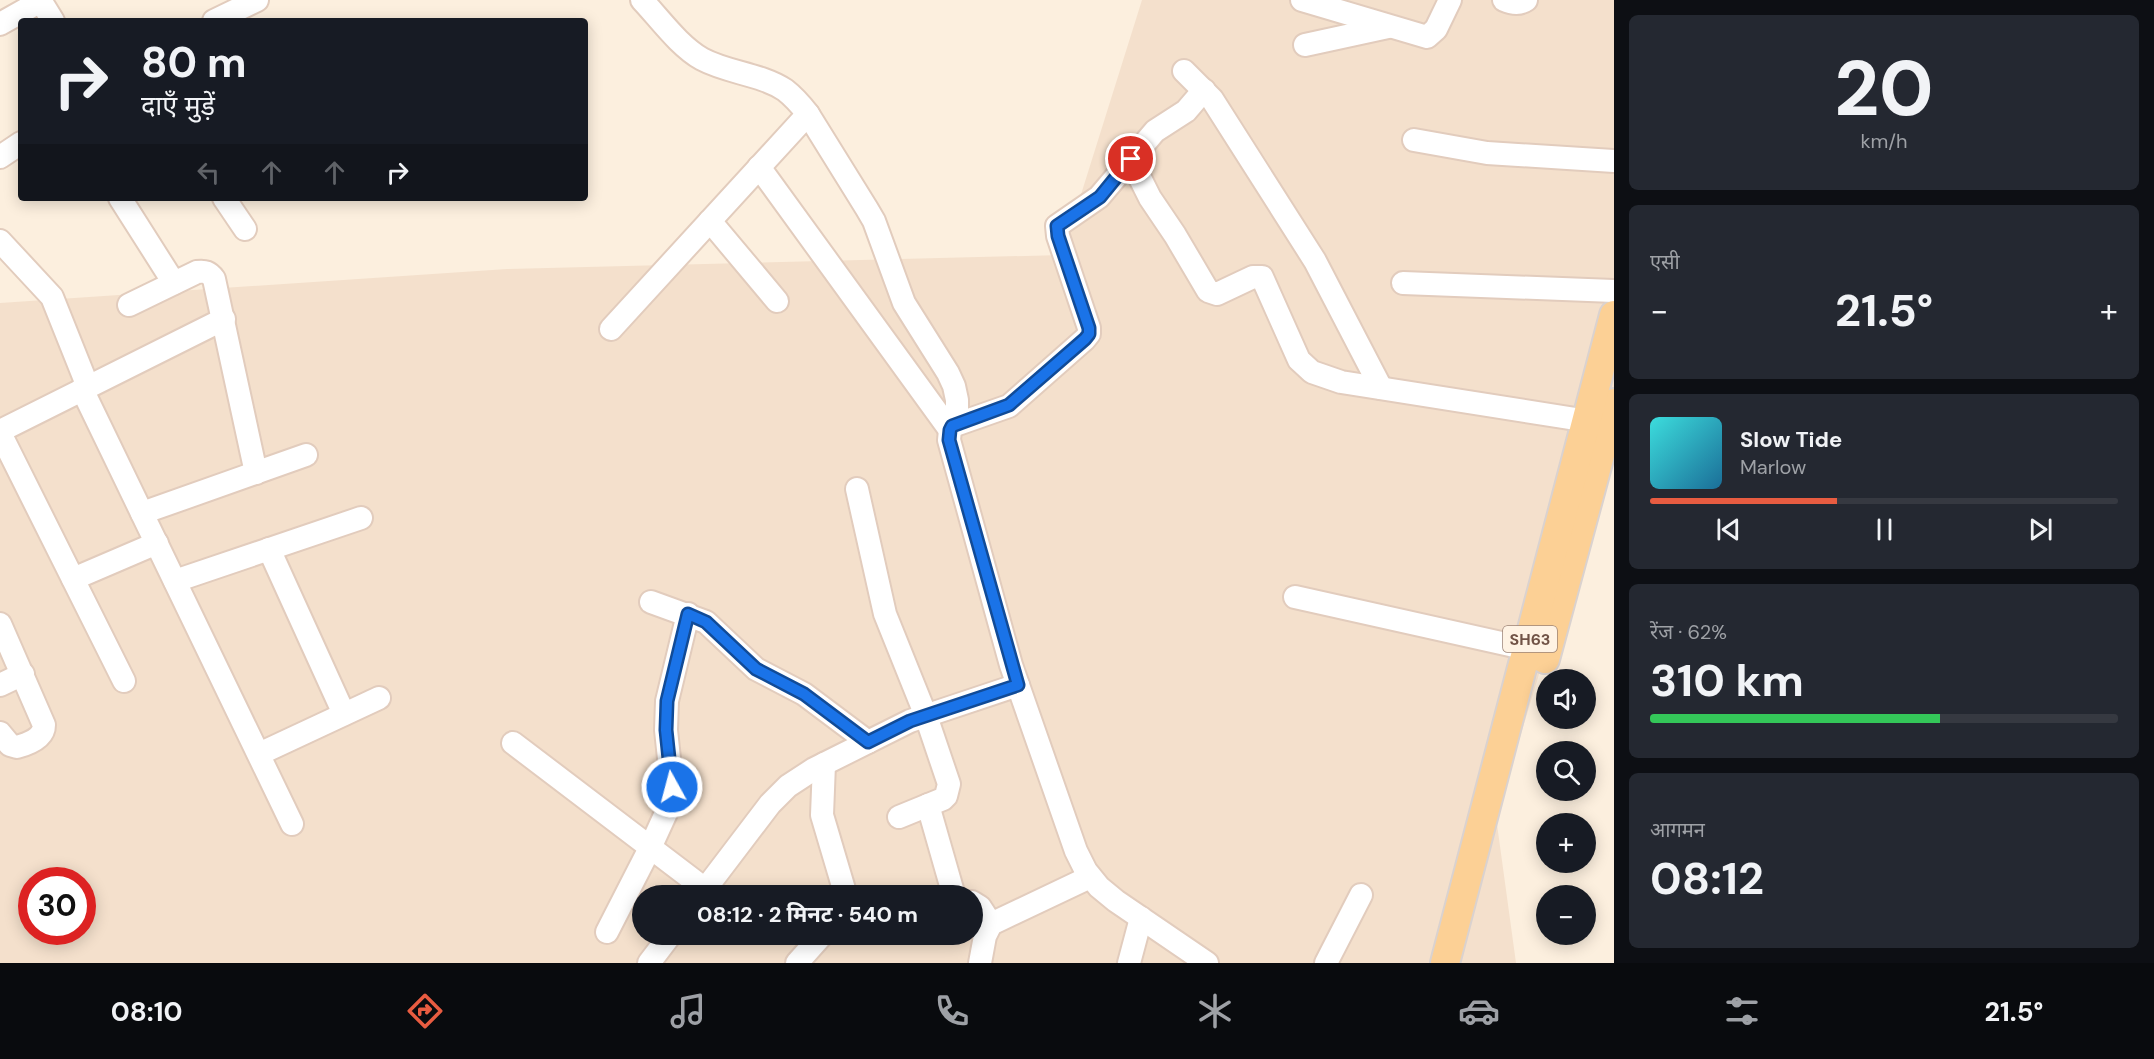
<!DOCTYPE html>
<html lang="hi">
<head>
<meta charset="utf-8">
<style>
	:root { --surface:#171b24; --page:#242831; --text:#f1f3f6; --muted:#9ea1a6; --line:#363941; --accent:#e85c41 }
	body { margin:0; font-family:"DM Sans","Noto Sans Devanagari",sans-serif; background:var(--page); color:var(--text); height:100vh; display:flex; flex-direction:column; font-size:22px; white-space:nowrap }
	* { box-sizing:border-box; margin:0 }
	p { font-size:20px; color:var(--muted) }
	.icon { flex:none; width:33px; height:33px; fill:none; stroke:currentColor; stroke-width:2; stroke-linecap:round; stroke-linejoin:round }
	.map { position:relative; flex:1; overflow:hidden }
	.side { display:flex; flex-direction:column; gap:15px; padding:15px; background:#0d0f14; width:540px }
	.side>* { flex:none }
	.hud { position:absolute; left:18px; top:18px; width:570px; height:183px; border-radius:6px; box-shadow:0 3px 15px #0003; background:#171b24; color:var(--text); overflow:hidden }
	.fabs { position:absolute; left:1536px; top:669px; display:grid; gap:12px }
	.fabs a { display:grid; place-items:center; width:60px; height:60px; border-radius:50%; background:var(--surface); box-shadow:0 3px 15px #0003; font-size:30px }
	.speed { position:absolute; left:18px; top:867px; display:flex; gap:12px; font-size:30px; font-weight:700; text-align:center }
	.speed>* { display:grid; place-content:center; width:78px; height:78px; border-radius:50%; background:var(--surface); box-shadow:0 3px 15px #0003; line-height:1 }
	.speed .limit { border:9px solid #d22; background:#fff; color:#111 }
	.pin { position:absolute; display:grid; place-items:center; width:51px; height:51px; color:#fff; margin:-26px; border:3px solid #fff; border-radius:50%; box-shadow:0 2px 6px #0007 }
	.me { position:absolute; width:66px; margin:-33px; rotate:353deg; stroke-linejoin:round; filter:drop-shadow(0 0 4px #0008) }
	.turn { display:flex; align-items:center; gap:21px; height:126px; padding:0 24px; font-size:27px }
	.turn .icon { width:78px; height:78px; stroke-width:2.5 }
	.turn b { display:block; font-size:42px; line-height:51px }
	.lanes { display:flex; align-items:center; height:57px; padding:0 24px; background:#0003; justify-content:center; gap:30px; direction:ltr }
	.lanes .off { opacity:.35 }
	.big { font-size:45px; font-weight:700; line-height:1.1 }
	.side .tile { flex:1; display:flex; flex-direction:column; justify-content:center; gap:9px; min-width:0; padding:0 21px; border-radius:9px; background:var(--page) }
	.side .dial { align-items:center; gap:0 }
	.dial b { font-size:78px; line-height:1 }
	.song { display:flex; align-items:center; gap:18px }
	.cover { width:72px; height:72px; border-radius:9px; background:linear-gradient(135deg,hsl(180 70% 55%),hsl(200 70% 35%)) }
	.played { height:6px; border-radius:3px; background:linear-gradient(90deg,var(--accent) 40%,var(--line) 40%) }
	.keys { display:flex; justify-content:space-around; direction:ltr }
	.heat { display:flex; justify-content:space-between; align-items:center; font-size:33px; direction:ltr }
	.charge { height:9px; border-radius:4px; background:linear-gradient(90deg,#34c759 62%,var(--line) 0) }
	.trip { position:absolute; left:632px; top:885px; width:351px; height:60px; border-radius:30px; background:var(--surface); box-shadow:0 3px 15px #0003; font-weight:700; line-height:60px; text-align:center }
	.tab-bar { display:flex; height:96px; justify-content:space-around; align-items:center; background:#090b0e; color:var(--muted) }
	.tab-bar .icon { width:42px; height:42px }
	.tab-bar .current { color:var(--accent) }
	.tab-bar b { font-size:27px; color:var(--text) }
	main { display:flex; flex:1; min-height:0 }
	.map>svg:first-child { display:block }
</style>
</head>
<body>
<main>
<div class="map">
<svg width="1614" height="963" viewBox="0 0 1614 963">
	<rect width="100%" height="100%" fill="#fcefde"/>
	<path fill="#f4e0cc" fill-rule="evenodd" d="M1142 0H1614V425L1496 817 1516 963H0V303L507 269 1062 255ZM32 880H82V932H32ZM642 896H972V934H642Z"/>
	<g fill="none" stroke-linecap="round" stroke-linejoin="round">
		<defs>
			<g id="minor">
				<polyline points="40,0 53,21"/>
				<path d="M642 0C660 19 679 46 702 59 728 73 761 74 785 90 794 97 801 105 808 114L867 209 874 221 904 303 948 373 954 386 957 400V415L950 430 949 440 1011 665 1076 851 1086 871 1099 887 1116 901 1207 963"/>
				<polyline points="1302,0 1427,37 1436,29 1450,0"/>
				<path d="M1504 0C1511 3 1519 5 1526 0"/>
				<polyline points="214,21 257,0"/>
				<polyline points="0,24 41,1"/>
				<polyline points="1305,45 1388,27"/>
				<polyline points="1184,71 1212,99 1315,261 1381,388"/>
				<polyline points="1414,140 1487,153 1614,161"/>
				<polyline points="0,157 21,143"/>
				<polyline points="1131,160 1150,198 1175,235 1208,291 1217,294 1253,277 1262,277 1299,360 1312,372 1341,382 1601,423"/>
				<polyline points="759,167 950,430"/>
				<polyline points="120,198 174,283"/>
				<polyline points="224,198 245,229"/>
				<polyline points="710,221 777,301"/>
				<polyline points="0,241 52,297 88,387"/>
				<polyline points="1403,283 1614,291"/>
				<path d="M129 305 197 272C205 271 209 272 214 279L256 473"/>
				<polyline points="611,329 808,114"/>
				<polyline points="82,389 292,824"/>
				<polyline points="952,426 1009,406 1085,339 1089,334 1089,328 1058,236 1057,226 1099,197 1155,131 1186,111 1204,90"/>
				<polyline points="0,431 224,319"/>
				<polyline points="0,433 124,681"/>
				<polyline points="857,489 885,614 926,716 949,784 946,796 943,799 899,817"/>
				<polyline points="142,513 306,455"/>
				<polyline points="269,549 344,714"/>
				<polyline points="73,579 157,543"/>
				<polyline points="175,581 361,518"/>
				<polyline points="1295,597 1528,649"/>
				<polyline points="651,602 706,622 756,669 804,694 868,742"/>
				<path d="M0 624 44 725C44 738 28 744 17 747L10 745 0 733"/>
				<polyline points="0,685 23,674"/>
				<polyline points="513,743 705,889"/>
				<polyline points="259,754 379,698"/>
				<polyline points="824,764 822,815 846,896"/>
				<polyline points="928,805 954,896"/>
				<polyline points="700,896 770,804 788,786 814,769 910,721 1018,685"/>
				<polyline points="972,902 980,907 991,924"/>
				<polyline points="607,932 650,848 671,802 672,787 666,730 667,701 688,614"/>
				<polyline points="649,963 671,934"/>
				<polyline points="797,963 823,934"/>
				<polyline points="980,963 985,936 991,924 1090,877"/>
				<polyline points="1129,963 1141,918"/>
				<polyline points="1326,963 1361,895"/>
			</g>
			<g id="major">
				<polyline points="1545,659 1614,403"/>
				<polyline points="1445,963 1614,315"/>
			</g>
		</defs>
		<use href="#minor" stroke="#e2ccbd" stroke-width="26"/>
		<use href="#major" stroke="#dad2cf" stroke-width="32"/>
		<use href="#minor" stroke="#fff" stroke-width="22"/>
		<use href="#major" stroke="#fcd095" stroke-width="28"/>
	</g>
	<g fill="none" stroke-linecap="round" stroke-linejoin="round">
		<defs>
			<polyline id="route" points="672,787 666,730 667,701 688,614 706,622 756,669 804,694 868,742 910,721 1018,685 949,440 950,430 952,426 1009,405 1085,339 1089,334 1089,328 1058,236 1057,226 1100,197 1131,159"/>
		</defs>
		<use href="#route" stroke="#114b97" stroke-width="15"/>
		<use href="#route" stroke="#1a73e8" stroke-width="10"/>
	</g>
	<g text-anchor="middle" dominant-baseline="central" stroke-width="4.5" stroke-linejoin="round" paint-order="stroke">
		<rect fill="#fff3e4" stroke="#9c8375" stroke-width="1.5" x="1503" y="626" width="54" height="26" rx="4.5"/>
		<g font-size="16" font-weight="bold" fill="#715346">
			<text x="1530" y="639">SH63</text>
		</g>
	</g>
</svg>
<div class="fabs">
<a><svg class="icon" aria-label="sound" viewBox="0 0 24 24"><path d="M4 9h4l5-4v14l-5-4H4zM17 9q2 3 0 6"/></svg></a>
<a><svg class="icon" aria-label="search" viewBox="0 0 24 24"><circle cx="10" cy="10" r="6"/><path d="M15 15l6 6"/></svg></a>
<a>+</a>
<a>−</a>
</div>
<div class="speed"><div class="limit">30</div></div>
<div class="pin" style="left:1131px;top:159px;background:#d93025"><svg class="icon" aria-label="arrive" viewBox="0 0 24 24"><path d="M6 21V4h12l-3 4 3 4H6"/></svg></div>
<svg class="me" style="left:672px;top:787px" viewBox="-20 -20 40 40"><circle r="17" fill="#1a73e8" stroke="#fff" stroke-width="3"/><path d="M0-11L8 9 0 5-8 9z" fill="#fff"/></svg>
<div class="trip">08:12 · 2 मिनट · 540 m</div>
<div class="hud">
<div class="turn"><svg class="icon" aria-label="right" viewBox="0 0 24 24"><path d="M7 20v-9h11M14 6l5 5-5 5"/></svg><div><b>80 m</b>दाएँ मुड़ें</div></div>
<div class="lanes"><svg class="icon off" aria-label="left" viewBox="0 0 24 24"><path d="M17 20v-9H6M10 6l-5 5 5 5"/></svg><svg class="icon off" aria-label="ahead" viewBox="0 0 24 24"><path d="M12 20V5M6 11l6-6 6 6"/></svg><svg class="icon off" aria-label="ahead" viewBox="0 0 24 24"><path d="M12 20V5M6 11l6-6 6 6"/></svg><svg class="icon" aria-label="right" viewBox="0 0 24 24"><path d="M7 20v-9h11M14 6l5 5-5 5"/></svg></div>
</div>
</div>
<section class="side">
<div class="tile dial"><b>20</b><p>km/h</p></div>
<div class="tile"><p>एसी</p>
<div class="heat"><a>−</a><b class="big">21.5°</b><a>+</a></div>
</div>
<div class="tile">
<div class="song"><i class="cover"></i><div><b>Slow Tide</b><p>Marlow</p></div></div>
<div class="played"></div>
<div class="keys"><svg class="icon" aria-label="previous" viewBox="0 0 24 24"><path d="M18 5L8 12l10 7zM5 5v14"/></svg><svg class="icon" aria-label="pause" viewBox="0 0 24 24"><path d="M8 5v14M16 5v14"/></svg><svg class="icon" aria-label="next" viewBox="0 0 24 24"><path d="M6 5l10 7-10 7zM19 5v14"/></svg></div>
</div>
<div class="tile"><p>रेंज · 62%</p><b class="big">310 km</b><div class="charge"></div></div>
<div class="tile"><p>आगमन</p><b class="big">08:12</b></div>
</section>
</main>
<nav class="tab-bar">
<b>08:10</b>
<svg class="icon current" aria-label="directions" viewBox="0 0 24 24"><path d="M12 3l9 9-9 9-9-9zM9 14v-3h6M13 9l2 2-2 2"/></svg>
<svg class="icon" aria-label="music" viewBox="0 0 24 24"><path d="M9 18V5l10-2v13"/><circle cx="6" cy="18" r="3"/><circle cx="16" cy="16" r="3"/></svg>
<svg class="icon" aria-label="phone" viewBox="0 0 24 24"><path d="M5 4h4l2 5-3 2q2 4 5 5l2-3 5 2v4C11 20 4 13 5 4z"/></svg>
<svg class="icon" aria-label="climate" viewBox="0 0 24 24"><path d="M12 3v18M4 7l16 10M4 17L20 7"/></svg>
<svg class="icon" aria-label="car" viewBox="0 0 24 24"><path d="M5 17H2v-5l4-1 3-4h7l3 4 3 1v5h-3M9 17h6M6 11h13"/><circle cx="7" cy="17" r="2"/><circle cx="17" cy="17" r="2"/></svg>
<svg class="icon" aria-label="filters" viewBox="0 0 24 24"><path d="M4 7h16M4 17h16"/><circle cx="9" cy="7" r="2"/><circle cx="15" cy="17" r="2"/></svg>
<b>21.5°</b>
</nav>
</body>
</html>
